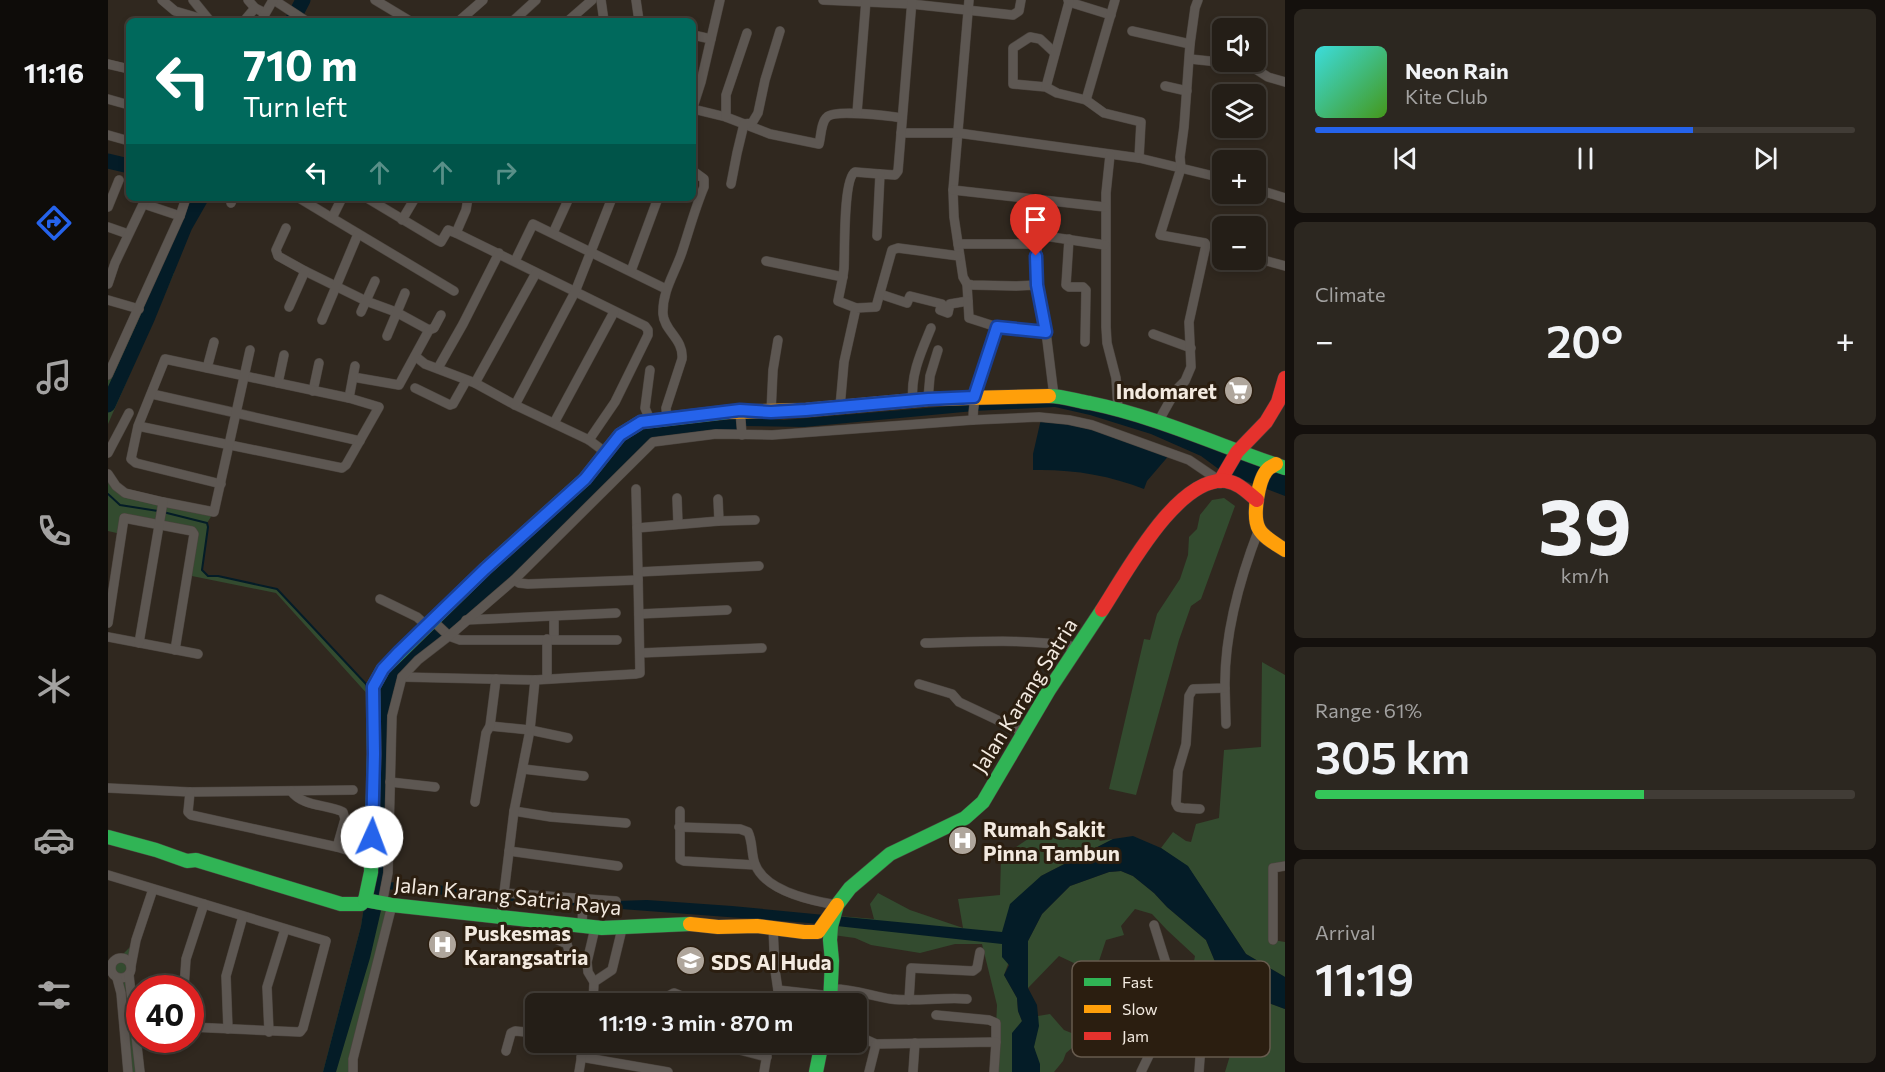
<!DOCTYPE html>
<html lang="en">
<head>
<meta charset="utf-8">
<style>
	:root { --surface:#241e17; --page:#2c2720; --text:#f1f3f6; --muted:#a3a2a1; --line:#413c36; --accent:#2563eb }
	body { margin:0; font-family:Commissioner,sans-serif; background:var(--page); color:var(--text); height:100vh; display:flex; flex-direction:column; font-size:22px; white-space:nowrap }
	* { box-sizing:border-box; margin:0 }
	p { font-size:20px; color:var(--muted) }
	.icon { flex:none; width:33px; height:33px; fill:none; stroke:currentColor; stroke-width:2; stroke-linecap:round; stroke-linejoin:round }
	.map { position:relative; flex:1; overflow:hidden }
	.drawer { display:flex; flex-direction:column; gap:9px; padding:9px; background:#14100d; width:600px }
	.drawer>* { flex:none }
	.top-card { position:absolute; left:18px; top:18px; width:570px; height:183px; border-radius:9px; box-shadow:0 3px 9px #0003,0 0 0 2px var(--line); background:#00695c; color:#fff; overflow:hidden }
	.tools { position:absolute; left:1104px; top:18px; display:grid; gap:12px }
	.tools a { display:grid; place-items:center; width:54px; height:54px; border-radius:9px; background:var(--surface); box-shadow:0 3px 9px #0003,0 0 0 2px var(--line); font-size:30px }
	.speed { position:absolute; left:18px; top:975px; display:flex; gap:12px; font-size:30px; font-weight:700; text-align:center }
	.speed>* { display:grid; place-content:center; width:78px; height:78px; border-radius:50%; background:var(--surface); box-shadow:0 3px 9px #0003,0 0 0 2px var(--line); line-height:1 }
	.speed .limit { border:9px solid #d22; background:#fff; color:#111 }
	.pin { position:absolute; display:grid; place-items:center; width:51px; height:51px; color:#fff; margin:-62px -26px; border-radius:50% 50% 50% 0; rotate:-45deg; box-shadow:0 0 6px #0007 }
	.pin .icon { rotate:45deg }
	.me { position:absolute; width:66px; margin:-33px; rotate:2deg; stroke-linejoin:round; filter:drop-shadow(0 0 4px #0008) }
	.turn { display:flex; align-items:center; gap:21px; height:126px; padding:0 18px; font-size:27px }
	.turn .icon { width:78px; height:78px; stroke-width:2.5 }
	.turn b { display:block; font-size:42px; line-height:51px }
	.lanes { display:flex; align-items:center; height:57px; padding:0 18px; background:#0003; justify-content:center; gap:30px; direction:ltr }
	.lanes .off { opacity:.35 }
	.big { font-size:45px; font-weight:600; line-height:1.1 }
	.drawer .tile { flex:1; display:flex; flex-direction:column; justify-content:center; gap:9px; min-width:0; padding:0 21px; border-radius:9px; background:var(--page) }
	.drawer .dial { align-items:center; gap:0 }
	.dial b { font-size:78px; line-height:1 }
	.song { display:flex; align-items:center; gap:18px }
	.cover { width:72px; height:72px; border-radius:9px; background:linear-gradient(135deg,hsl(180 70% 55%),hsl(100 70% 35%)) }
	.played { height:6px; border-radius:3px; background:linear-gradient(90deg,var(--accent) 70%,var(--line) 70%) }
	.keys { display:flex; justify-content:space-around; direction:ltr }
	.heat { display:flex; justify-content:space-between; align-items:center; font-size:33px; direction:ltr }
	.charge { height:9px; border-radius:4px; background:linear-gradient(90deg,#34c759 61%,var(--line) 0) }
	.trip { position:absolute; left:417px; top:993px; width:342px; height:60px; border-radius:9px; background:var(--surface); box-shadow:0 3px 9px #0003,0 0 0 2px var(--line); font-weight:600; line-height:60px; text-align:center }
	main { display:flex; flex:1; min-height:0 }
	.tab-bar { display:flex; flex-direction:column; width:108px; justify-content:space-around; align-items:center; background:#0e0c09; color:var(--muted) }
	.tab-bar .icon { width:42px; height:42px }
	.tab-bar .selected { color:var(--accent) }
	.tab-bar b { font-size:27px; color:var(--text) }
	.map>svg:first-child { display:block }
</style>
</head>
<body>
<main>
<nav class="tab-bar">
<b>11:16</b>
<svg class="icon selected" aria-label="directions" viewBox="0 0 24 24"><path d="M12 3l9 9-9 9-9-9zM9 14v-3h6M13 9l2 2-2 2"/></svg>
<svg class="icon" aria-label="music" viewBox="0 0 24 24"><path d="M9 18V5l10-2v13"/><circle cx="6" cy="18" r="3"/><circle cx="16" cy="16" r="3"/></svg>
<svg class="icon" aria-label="phone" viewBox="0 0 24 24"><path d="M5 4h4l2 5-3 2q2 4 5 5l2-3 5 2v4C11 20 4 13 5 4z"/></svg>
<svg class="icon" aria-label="climate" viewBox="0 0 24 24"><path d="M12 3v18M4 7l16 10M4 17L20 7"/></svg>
<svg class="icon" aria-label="car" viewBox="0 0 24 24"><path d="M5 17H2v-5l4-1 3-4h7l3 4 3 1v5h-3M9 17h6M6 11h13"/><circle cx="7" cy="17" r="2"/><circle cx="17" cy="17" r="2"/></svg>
<svg class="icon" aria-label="filters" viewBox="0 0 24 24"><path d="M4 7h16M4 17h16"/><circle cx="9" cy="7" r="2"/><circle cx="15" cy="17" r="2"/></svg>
</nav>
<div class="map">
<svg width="1177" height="1072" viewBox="0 0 1177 1072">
	<rect width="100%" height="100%" fill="#30281f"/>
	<g fill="#334b2f">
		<polygon points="49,267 66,273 0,424 0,375"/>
		<polygon points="0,474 17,493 106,512 99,523 100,527 94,570 100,576 110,576 169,589 258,684 265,687 263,872 284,905 245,1072 215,1072 253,926 257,900 262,697 168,593 79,575 86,534 18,518 13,534 0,531"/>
		<polygon points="1116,498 1127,506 1093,599 1083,606 1071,640 1028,795 1001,789 1036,639 1042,640 1049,614 1072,579 1080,555 1081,537 1089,529 1092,515 1104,500"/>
		<polygon points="1154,662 1177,675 1177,866 1165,868 1165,940 1177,942 1177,977 1138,954 1080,867 1053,848 1065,832 1078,841 1083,842 1088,824 1111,818 1116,750 1153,747"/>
		<polygon points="972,821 992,841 1005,839 933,876 896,975 909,998 910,1011 914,1021 904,1072 886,1072 889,1005 874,944 847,944 812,953 763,945 747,938 725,935 731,916 766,919 762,904 770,893 802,910 855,928 850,899 892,895 893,857 935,829 944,837"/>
		<polygon points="1013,871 1025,876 1046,893 1059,907 1098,940 1108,964 1142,996 1177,1009 1177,1072 1117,1072 1131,1026 1111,1020 1075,1021 1087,956 1059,930 1044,914 1027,909 1013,926 1016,935 998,940 987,973 951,956 920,988 920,941 934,914 962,886 1001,872"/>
		<polygon points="22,947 23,971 21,975 32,1072 20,1072 9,978 0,971 0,960 11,958"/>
		<path d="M942 1014 956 1030 966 1034 965 1047 958 1053 955 1061 946 1072H932C932 1063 927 1056 926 1047 926 1037 931 1027 930 1016Z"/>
	</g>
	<g fill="#041c27">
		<polygon points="925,399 988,409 1177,468 1177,496 1116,473 1093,456 1043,434 982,415 947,407 866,411 696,427 635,426 635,417 676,420"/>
		<polygon points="632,410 634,435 545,442 460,528 310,660 289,695 279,882 319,884 399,893 508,901 539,900 624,906 894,932 902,904 933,876 1005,839 1025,836 1053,848 1080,866 1138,954 1177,977 1177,1009 1142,996 1108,964 1098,940 1059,907 1046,893 1025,876 1013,871 1001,872 962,886 934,914 920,941 920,988 929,1005 931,1026 926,1047 932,1064 932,1072 904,1072 904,1033 914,1021 910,1011 909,998 896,975 901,965 894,957 894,944 701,923 366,898 278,889 262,958 228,1072 215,1072 253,926 257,900 265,687 525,426"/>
		<path d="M933 419 961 420 1063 453 1039 481 1036 489C1001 475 963 469 925 470V454Z"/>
	</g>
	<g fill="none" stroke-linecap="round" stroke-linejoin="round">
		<g stroke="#041c27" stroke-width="2">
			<polyline points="195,0 194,4 200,0"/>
			<polyline points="0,494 12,505 50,511"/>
			<polyline points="55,512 99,523 100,527 94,570 100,576 110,576 169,589 258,684 259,689"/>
		</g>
		<g stroke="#041c27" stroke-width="15">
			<polyline points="184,21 195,0"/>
			<polyline points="0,161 21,166"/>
			<polyline points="0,405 39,319 77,226 93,198"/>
		</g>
		<defs>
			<g id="street">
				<polyline points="54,0 67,11 101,21"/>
				<polyline points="85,0 102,21"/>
				<polyline points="140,0 147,8 157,13"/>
				<polyline points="166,0 198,21"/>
				<polyline points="267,0 302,21"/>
				<polyline points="493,0 496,21"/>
				<polyline points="528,0 531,21"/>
				<polyline points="715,0 803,4 905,15 911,11 913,0"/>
				<polyline points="861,0 845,190 846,217 855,277 859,284 864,285 908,286 929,285"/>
				<polyline points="960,0 961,2 1003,15"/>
				<polyline points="136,21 147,8"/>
				<polyline points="153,21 165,0"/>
				<polyline points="351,21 375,0"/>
				<polyline points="405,21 428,0"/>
				<polyline points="460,21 484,0"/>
				<polyline points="1024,31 1082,44"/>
				<polyline points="585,35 603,39"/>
				<polyline points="947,53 932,39 922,37 905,48 905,84 938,87 949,93 978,100 996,113 1033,122 1031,158"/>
				<polyline points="1082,59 1130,64 1146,68 1160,77 1177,82"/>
				<polyline points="0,64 21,69"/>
				<polyline points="1057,86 1079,91"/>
				<polyline points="938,87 961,2"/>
				<polyline points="0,99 21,105"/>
				<polyline points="978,100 1007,0"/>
				<polyline points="585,107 593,82 612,0"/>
				<path d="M585 109 618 117 662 134 711 144C713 137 713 122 719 117 727 109 782 116 794 118"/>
				<polyline points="749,113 758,0"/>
				<polyline points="618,117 618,95 639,33"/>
				<polyline points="793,133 850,133 1031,158 1114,178"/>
				<polyline points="0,135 21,141"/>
				<polyline points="1002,155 998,193 998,327 999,343 1008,378 1010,409"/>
				<polyline points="623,184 629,153 636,124 644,123 650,113 657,80 672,31"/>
				<polyline points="1148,189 1177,198"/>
				<polyline points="845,190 997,207"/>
				<polyline points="191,198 224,218"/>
				<polyline points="234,198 224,218 346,291"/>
				<polyline points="259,198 329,240 333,242 340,230 348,233 537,326 540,330 540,335 507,402 481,440"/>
				<polyline points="123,203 125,198"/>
				<polyline points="36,204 72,216"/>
				<polyline points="0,207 11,180"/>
				<polyline points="294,220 307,198"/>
				<polyline points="0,227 20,234"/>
				<polyline points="178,228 168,250 170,256 197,271 258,301 288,312 321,330"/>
				<polyline points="348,233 358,210 360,198"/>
				<polyline points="445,233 461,198"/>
				<polyline points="769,236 772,174 787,175 790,171 804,0"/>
				<polyline points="961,239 958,285 961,287 975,287 978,290 977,342"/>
				<polyline points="850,244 928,244"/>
				<polyline points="1113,248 1114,249"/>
				<polyline points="1148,258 1177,266"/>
				<polyline points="407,261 425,224 558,289"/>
				<polyline points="658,261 735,277"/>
				<polyline points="523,271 550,198"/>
				<polyline points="0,284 7,263 38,198"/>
				<polyline points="772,294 799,303 802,296 834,304 832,310 840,313 842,304 860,301 859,284"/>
				<polyline points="0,300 31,309"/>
				<path d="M860 301 861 318 889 327C879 357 865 388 865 420"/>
				<polyline points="181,307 197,271"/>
				<path d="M748 308 730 301C732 290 735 279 736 268 737 251 735 179 747 172L772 174"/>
				<polyline points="253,312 267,281"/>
				<polyline points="214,320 250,234"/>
				<polyline points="889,327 938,332"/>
				<polyline points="1045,334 1083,348"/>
				<polyline points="279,336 297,293"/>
				<polyline points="307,356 317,364 367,383 407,405 481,440 497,452"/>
				<polyline points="99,368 106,342"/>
				<polyline points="330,368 355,324 391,253"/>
				<polyline points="0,375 72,216 78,198"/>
				<polyline points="245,377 291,385 321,330 326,328 333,315"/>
				<polyline points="170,383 176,355"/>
				<polyline points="367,383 428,273"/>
				<polyline points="307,388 342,405 345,404 358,381"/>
				<polyline points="205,391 211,363"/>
				<polyline points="44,394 252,441"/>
				<polyline points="946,396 938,332 929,285 929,237 930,235 997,245"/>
				<polyline points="241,398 247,366"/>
				<polyline points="820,399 822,376 830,350"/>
				<path d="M805 400C802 375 814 350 823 328"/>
				<polyline points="407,405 467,292 504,198"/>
				<polyline points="732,407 736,362 748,308 768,307 784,250 790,248 851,256"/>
				<polyline points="632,410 634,435"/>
				<polyline points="663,412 665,370 670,340"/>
				<path d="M559 418 558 408 574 359C576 339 556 331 555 314 554 291 567 273 574 252 581 231 587 208 596 187V179L585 171"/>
				<polyline points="542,420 537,408 542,370"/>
				<polyline points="1050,422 1068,390 1077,381 1083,367 1081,322 1098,245 1097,243 1052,235 1073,168 1072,157 1076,127 1082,44 1087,8 1090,0"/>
				<polyline points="446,423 506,312"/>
				<polyline points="30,426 234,468 238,465 271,407 241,398 57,359 30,426 23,459 28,463 113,484"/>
				<polyline points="0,453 21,413"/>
				<polyline points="0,474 8,486 17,493 55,502 106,512 142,350"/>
				<polyline points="528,489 529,528"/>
				<polyline points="569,498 570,524"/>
				<polyline points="610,499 611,521"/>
				<polyline points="530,572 651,566"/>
				<polyline points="406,580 411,583 420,584 530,580"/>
				<polyline points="272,599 309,617 319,626"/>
				<polyline points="531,614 619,610"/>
				<polyline points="446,617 446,639"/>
				<polyline points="324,620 341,636 352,640 509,640"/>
				<polyline points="358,620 508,613"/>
				<polyline points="0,623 16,518 84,531 86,534 67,650"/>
				<polyline points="0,637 90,654"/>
				<polyline points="31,643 55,502"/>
				<path d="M817 643C867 642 918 638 968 647"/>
				<polyline points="532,653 654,648"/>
				<polyline points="294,677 427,680 527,674 532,673 529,528 611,521 647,520"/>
				<polyline points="439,678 439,639"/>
				<polyline points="811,684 844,694 851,702 915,732"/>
				<polyline points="1117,688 1118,724"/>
				<polyline points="382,726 422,730 460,738"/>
				<polyline points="415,769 476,776"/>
				<polyline points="282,782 327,787"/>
				<polyline points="0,788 82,792 245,790"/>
				<path d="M183 791C195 807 218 804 235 812L237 819 229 847"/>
				<polyline points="82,792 80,812 83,815 229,847 258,856"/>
				<polyline points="367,802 378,733 382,726 388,679"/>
				<path d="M1092 809 1075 808 1070 807 1068 803 1070 771 1078 744 1081 696 1085 689 1117 688C1116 636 1132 578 1151 529"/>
				<polyline points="406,811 443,817 518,823"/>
				<polyline points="572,811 572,859 576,861 647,865"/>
				<path d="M571 827 632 829 640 832C645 842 643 854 647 864 657 891 704 901 729 905"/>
				<polyline points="401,851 510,866"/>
				<polyline points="0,875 218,941 195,1028 192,1032 82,1027"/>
				<polyline points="396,893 508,901"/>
				<polyline points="274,904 280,873 284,716 294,677 310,660 341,636 406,580 545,442 608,434 664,435 865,420 931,417 961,420 984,425 1081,460 1112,481"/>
				<polyline points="393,917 406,811 422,730 427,680"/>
				<polyline points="452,923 441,936 459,944 461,951 455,961"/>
				<polyline points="474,927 475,898"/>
				<polyline points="665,927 667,970 672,1004"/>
				<polyline points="1165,940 1165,868 1177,866"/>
				<circle cx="13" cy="968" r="10"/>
				<polyline points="23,966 28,940 45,889"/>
				<polyline points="21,975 32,1072"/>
				<polyline points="9,978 13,993 20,1072"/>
				<polyline points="486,982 504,970 514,929"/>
				<polyline points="76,988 78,959 96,904"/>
				<path d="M723 989C744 988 763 996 783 999 808 1002 834 997 859 999"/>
				<polyline points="670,990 723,996"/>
				<polyline points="801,1000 803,968 865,971 869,968 872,952"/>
				<polyline points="485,1004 486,982 480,972 479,962 487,928"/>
				<polyline points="546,1004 566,993 593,1004"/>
				<polyline points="828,1015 881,1020 888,1023 888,1042"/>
				<polyline points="120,1029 118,976 135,916"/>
				<polyline points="1051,1030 1093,1044 1091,1072"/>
				<polyline points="161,1032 159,987 177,929"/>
				<polyline points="748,1035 768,1044 888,1042 886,1072"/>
				<polyline points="601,1042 659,1057"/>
				<polyline points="398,1051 403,1033 407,1031 428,1033"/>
				<polyline points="473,1057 560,1072"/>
				<polyline points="245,1072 245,1059 284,905"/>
				<polyline points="471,1072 476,1042"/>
				<polyline points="656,1072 661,1042"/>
				<polyline points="761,1072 768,1044"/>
				<polyline points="805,1072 807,1043"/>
				<polyline points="1033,1072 1047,1043 1062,985 1062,976 1046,925"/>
			</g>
			<g id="fast">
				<path d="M941 396C955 396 969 401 982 403 1050 417 1112 446 1177 468"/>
				<polyline points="0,837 48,850 79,861 88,860 233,904 253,904 257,900 284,905 494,928 582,924"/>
				<polyline points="257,900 263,872 266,754 265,687 275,669 377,569 477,479 512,435 533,422 619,412"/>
				<polyline points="722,1004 724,961 722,940 723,926 729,905 742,888 782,854 857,818 875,802 941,690 994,610"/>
				<polyline points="708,1072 714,1042"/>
			</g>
			<g id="slow">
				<polyline points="619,412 698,410 820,399 941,396"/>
				<path d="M1168 464C1165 466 1162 467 1160 469 1150 479 1144 517 1151 529 1156 538 1168 544 1177 550"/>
				<polyline points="582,924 610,927 649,926 696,932 710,932 729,905"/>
			</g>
			<g id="jam">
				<polyline points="1112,481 1129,452 1158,422 1170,402 1177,378"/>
				<path d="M994 610C1017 575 1069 476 1118 481 1131 483 1139 492 1149 500"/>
			</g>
		</defs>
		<use href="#street" stroke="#4b443e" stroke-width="10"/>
		<use href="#fast" stroke="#4b443e" stroke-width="15"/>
		<use href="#slow" stroke="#4b443e" stroke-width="15"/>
		<use href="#jam" stroke="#4b443e" stroke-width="15"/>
		<use href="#street" stroke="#5d5752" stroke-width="9"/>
		<use href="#fast" stroke="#30b455" stroke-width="14"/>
		<use href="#slow" stroke="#ff9f0a" stroke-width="14"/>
		<use href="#jam" stroke="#e5322d" stroke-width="14"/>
	</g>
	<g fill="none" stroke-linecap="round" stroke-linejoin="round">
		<defs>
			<polyline id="route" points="264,837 266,754 265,687 275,669 291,652 377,569 477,479 512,435 533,422 632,410 663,412 698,410 820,399 866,397 889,327 938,332 929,285 928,256"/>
		</defs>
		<use href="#route" stroke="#184099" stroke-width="15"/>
		<use href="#route" stroke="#2563eb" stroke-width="10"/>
	</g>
	<defs>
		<symbol id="supermarket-disc" viewBox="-11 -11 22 22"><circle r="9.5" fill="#afa69c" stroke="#2b1e10"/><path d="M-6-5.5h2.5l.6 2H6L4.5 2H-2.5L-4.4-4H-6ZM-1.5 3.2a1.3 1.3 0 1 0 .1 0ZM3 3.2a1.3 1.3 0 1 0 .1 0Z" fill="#fff"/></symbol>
		<symbol id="hospital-disc" viewBox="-11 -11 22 22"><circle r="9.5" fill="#afa69c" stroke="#2b1e10"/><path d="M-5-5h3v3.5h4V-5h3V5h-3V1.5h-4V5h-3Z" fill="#fff"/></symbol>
		<symbol id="school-disc" viewBox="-11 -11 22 22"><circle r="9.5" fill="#afa69c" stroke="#2b1e10"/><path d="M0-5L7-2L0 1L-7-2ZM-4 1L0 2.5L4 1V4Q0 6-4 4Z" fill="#fff"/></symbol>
	</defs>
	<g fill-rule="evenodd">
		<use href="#supermarket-disc" x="1114" y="374" width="33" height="33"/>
		<use href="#hospital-disc" x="838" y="824" width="33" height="33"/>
		<use href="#hospital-disc" x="318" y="928" width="33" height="33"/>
		<use href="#school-disc" x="566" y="944" width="33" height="33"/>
	</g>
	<g text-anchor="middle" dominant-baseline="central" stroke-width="6" stroke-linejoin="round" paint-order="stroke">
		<g font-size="21" font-weight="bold" fill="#f3eae0" stroke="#2b1e10" text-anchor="start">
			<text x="1109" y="390" text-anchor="end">Indomaret</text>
			<text x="875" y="828">Rumah Sakit<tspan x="875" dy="24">Pinna Tambun</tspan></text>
			<text x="356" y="932">Puskesmas<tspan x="356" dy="24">Karangsatria</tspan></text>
			<text x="603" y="961">SDS Al Huda</text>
		</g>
		<g font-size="21" fill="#f3eae0" stroke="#2b1e10">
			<text transform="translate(916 695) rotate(-58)">Jalan Karang Satria</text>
			<text transform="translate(400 895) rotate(6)">Jalan Karang Satria Raya</text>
		</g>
	</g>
	<rect x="964" y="961" width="198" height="96" rx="9" fill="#2b1e10" stroke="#675b4e" stroke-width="1.5"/>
	<rect x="976" y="978" width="27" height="8" fill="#30b455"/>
	<rect x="976" y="1005" width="27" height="8" fill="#ff9f0a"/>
	<rect x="976" y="1032" width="27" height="8" fill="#e5322d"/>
	<g font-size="16" fill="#f3eae0">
		<text x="1014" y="988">Fast</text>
		<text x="1014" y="1015">Slow</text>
		<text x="1014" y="1042">Jam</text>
	</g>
</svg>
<div class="tools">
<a><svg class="icon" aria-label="sound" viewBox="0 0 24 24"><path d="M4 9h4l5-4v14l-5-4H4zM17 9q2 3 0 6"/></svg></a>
<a><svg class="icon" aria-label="layers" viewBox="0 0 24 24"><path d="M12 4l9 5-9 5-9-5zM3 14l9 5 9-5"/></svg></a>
<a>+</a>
<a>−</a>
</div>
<div class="speed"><div class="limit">40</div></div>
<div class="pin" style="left:928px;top:256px;background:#d93025"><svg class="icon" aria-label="arrive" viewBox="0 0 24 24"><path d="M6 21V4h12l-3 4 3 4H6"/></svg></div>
<svg class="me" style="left:264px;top:837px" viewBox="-20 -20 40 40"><circle r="19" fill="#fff"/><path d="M0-13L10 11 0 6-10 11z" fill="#2563eb"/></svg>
<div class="trip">11:19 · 3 min · 870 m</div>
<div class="top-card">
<div class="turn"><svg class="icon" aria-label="left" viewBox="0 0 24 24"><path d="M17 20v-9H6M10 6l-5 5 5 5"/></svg><div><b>710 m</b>Turn left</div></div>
<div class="lanes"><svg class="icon" aria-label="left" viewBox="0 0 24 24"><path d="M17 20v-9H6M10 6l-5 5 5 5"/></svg><svg class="icon off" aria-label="ahead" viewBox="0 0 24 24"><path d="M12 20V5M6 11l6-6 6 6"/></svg><svg class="icon off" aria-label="ahead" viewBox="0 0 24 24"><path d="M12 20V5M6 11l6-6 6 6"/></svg><svg class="icon off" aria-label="right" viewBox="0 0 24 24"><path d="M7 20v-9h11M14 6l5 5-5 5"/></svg></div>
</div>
</div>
<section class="drawer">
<div class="tile">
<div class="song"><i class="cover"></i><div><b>Neon Rain</b><p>Kite Club</p></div></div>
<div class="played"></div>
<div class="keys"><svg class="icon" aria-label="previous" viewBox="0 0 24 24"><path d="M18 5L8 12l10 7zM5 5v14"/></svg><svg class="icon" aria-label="pause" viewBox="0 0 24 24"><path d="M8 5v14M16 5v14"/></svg><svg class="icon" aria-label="next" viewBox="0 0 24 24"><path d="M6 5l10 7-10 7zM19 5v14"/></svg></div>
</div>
<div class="tile"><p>Climate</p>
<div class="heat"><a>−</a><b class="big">20°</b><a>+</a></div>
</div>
<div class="tile dial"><b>39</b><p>km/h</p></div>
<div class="tile"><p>Range · 61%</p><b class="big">305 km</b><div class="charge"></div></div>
<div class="tile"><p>Arrival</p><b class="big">11:19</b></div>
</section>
</main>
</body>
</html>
